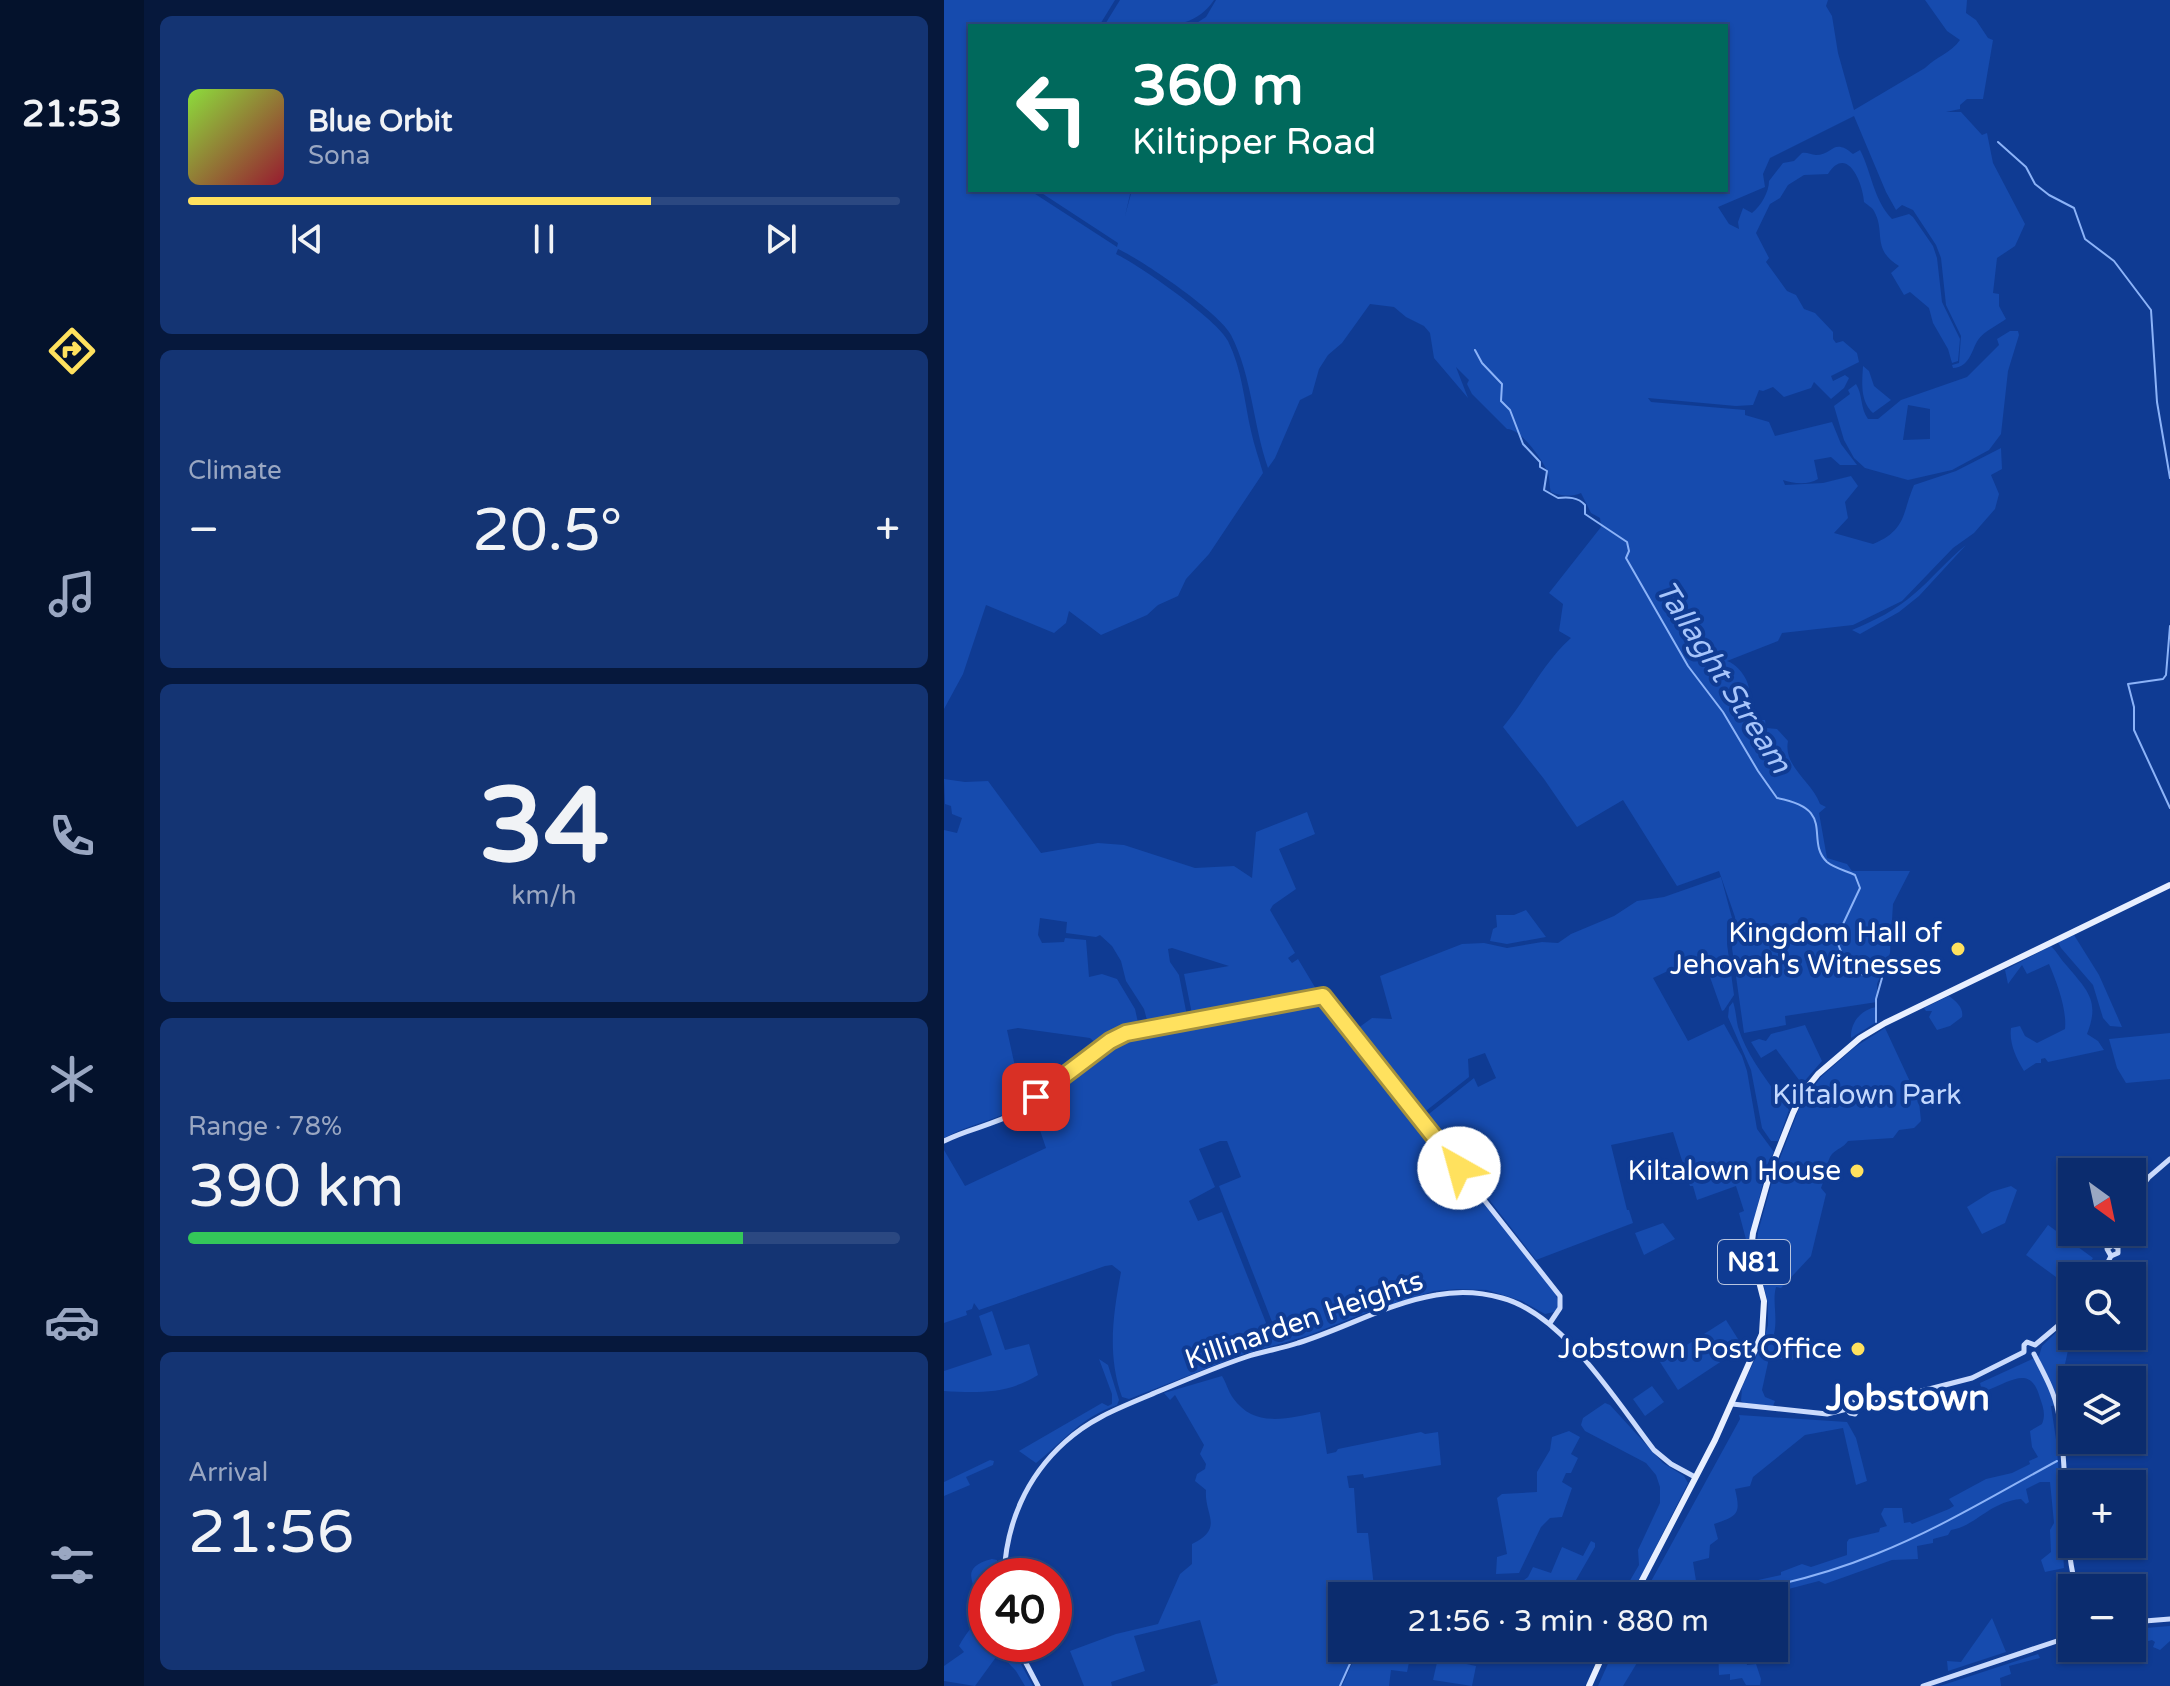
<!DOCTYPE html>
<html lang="en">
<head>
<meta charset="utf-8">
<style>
	:root { --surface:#0b2c6e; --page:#143473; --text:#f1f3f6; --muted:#9aa7c2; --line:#2b4881; --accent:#ffe15e }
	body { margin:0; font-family:"Varela Round",sans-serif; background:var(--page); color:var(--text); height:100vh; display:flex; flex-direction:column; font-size:30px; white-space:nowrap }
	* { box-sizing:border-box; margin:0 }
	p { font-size:26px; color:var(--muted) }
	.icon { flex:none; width:44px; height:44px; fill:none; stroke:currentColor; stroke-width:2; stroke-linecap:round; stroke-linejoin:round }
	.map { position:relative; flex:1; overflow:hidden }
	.sheet { display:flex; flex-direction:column; gap:16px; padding:16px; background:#06183c; width:800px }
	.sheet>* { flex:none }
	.guide { position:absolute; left:24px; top:24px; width:760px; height:168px; border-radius:0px; box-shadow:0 2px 6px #0004,0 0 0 2px var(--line); background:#00695c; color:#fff; overflow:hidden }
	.needle { width:52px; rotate:147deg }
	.buttons { position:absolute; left:1114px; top:1158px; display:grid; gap:16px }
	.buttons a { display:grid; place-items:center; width:88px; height:88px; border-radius:0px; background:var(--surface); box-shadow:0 2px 6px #0004,0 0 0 2px var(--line); font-size:40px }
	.speed { position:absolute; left:24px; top:1558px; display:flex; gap:16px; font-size:40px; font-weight:700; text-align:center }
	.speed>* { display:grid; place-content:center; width:104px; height:104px; border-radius:50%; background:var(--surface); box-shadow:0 2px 6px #0004,0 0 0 2px var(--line); line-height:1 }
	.speed .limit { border:12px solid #d22; background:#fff; color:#111 }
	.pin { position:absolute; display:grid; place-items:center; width:68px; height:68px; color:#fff; margin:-34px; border-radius:16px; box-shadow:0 4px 12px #0006 }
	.me { position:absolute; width:88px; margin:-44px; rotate:322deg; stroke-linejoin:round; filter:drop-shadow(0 0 6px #0008) }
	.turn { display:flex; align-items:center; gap:28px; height:168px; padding:0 32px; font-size:36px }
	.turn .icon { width:104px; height:104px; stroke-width:2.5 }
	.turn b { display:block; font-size:56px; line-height:68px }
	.big { font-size:60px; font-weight:600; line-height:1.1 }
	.sheet .widget { flex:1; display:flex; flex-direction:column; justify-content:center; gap:12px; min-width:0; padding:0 28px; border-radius:12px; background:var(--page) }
	.sheet .dial { align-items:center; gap:0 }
	.dial b { font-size:104px; line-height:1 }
	.song { display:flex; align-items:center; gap:24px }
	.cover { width:96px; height:96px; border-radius:12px; background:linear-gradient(135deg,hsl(90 70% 55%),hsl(350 70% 35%)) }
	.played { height:8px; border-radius:4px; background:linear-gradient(90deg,var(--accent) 65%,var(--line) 65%) }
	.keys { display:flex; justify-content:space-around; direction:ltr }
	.heat { display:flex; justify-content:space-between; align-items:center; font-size:44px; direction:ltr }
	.charge { height:12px; border-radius:6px; background:linear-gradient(90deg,#34c759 78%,var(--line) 0) }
	.trip { position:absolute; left:384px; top:1582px; width:460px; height:80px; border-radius:0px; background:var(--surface); box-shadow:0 2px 6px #0004,0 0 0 2px var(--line); font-weight:600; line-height:80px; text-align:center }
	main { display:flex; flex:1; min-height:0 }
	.dock { display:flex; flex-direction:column; width:144px; justify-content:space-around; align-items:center; background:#04122c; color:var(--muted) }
	.dock .icon { width:56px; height:56px }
	.dock .on { color:var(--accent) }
	.dock b { font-size:36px; color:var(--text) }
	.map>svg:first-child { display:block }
</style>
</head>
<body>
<main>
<nav class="dock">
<b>21:53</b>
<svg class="icon on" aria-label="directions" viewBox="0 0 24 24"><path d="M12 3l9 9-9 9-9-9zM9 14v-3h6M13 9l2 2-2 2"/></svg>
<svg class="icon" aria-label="music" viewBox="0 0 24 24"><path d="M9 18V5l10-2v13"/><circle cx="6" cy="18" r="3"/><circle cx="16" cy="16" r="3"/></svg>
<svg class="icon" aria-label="phone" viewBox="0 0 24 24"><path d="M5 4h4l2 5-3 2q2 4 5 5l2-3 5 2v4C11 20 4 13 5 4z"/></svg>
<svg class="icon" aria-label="climate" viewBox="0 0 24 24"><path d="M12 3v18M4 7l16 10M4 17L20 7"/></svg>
<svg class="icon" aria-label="car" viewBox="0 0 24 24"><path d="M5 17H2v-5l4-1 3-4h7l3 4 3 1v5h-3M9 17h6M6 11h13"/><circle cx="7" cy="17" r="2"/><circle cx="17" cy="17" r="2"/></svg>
<svg class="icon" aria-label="filters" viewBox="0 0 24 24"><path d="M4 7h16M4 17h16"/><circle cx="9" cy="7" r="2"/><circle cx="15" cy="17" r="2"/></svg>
</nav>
<section class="sheet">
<div class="widget">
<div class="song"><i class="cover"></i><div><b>Blue Orbit</b><p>Sona</p></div></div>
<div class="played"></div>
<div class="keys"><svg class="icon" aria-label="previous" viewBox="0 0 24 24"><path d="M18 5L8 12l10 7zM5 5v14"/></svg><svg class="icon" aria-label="pause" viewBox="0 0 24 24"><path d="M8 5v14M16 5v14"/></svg><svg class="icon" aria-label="next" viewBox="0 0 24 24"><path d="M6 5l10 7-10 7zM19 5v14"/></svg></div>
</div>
<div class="widget"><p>Climate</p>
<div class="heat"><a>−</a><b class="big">20.5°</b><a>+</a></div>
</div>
<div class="widget dial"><b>34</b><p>km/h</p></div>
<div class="widget"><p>Range · 78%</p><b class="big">390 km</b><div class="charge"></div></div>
<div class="widget"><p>Arrival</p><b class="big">21:56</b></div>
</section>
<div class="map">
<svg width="1226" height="1686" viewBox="0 0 1226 1686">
	<rect width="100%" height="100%" fill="#0f3b93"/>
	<g fill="#164bae" fill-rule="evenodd">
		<path d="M0 0H171L155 26H26V190H85L173 247 174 243 93 190H187L181 216 188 190H782V26H248L262 17 272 0H884L882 6 888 16 894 53 910 110 981 68C993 56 1006 54 1016 40L1003 31 981 0H1023L1022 13 1032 20 1044 38 1049 40 1039 99H1023L1016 105V109L1002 112H1017L1038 135 1043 133 1049 163 1081 224 1071 246 1053 258 1049 293 1055 294V306L1062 319C1054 325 1040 331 1034 340 1027 351 1026 367 1009 368L1008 365 1015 363 1017 336 1002 305 997 258 992 245 969 210 958 205 952 210 942 192 910 116 826 158 819 174 821 187 774 207 785 224 795 229 794 222 799 208 808 213C817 206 825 192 825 181L839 163 850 161 858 153C863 152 867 155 872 155 889 155 889 137 909 154L916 150C928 173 929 199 948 219L965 214 969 217 989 246 993 258 998 302 1016 339 1014 361 1008 363 1004 349 989 323 985 308 966 292 960 295 947 273 955 266C927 249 942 232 930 211 928 207 923 205 920 202 919 183 903 144 884 174L860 175 844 185 836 198 826 204 812 233 825 258 822 262 843 291 852 295 860 309 871 313 889 332V339L892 343 899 341 913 353 915 362 887 376 889 381 901 375 905 378 900 388 887 399 870 382 867 388 840 397 829 387 819 391 815 390 809 405 792 406 704 398 707 402 801 410V415L825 422 831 436 888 422 897 444 913 465H896L887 457 870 460 874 479C863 486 848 483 839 480L841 485 879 483 907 476 914 486 901 502 904 518 890 533 929 544C963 530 958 513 970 485L1012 471 1057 448 1058 469 1047 475 1055 494 1051 509 1030 533 1009 548 958 601 909 625 838 633 834 641 783 661C793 664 803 677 805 688L798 699 807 705 815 720H821L822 728 833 729 844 741C839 767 868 781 876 804L882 807 875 813 883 858 903 864 908 871H966L949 904 946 953 933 984V1002L841 1016 842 1025 800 1033 788 948 792 930 791 917 775 871 733 886 679 800 633 827 600 779 559 727C583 698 599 663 627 638L615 631 619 604 605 593 657 527 656 518 647 513 637 493C628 497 615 496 607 492 605 486 606 478 604 473 599 460 576 428 563 429L528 394 523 384 525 380 512 367 524 398 490 358 486 333 480 326 462 317 450 307 426 304 398 343 384 355 375 369 368 394 356 400 331 458 324 468C309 425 308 376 287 335 276 313 198 260 174 249L172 254C195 265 274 320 284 341 298 369 300 400 307 431 310 445 315 459 319 473L265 554 242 579 234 596 214 605 203 615 157 635 125 611 122 623 110 633 42 605 19 674 0 709Z"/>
		<path d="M176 0H270C247 36 197 26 160 26Z"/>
		<path d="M1066 331H1074L1075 335 1064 371 1057 434 1045 450 1008 470 964 480 921 468 910 458 900 440 890 406 906 394 904 390 912 384C919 395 916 408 924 419H934L957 400 1023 377 1055 345 1053 339ZM964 405 986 409V439L959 440Z"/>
		<path d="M919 366 925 371 930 386 947 400 929 413C916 401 918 383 919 366Z"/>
		<path d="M1022 545 975 596 955 612 916 634 908 630C930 621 952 610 970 594 988 579 1003 560 1022 545Z"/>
		<path d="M0 779 21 782 44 781 97 853 154 843 180 845 251 868 290 866 308 878 312 832 363 812 371 834 335 849 352 889 329 905 326 910 351 953 344 958 348 963 354 959 375 994 294 1005 248 1014 240 974 285 966 228 948 224 949 226 962 235 975 243 1016 204 1024 200 1009 182 981 177 961 168 946 156 935 152 937 122 933 123 922 96 918 94 935 98 943 120 942 121 938 142 940 145 977 158 974 173 979 191 1009 195 1027 182 1029 153 1044 146 1038 74 1028 63 1030 79 1103C55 1121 27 1123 0 1138V830L13 833 18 818 8 814 7 806 1 804Z"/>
		<polygon points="777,877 788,918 783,944 790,995 780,1010 778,1011 761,963 726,970 709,978 744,1041 780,1024 798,1056 803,1071 813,1129 830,1152 823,1165 804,1247 795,1213 800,1211 792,1186 753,1200 749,1186 746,1186 729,1132 667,1145 683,1210 685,1210 689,1223 592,1260 481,1117 530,1078 534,1087 552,1078 541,1053 524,1059 525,1077 478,1114 410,1031 428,1018 448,1019 436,976 518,944 540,943 563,948 598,942 614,943 627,934 670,916 693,901 720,897"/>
		<polygon points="582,910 602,937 563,944 546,941 549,929 553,927 552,915 570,915"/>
		<polygon points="1130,935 1155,975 1178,1027 1166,1026 1159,1018 1149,985 1117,948 1114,942"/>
		<path d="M1107 946C1113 952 1117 960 1123 966 1144 991 1156 1001 1143 1034L1154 1041 1160 1050 1104 1062 1101 1058 1097 1059V1063H1092L1080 1071C1072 1058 1065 1043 1067 1028L1076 1026 1081 1036 1093 1043 1121 1029C1123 1009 1113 983 1105 964L1083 974 1078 965 1064 984 1061 970Z"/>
		<path d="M1005 996C1012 1001 1020 1008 1018 1017L1006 1026 993 1030 985 1017 988 1011H982L980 1008Z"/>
		<path d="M377 1001 381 1003 611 1291 615 1306 610 1312 601 1314 578 1301 543 1290 513 1289 490 1291 416 1315 363 1336 297 1355 185 1399 178 1397C163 1355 169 1315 177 1272L168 1265 161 1266 35 1310 30 1303 28 1309 22 1311 23 1315 0 1323V1150L21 1186 102 1148 87 1104 163 1045 180 1037 250 1021ZM276 1141H283L297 1177 275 1186 334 1337 328 1338 278 1212 254 1221 245 1201 271 1187 255 1149Z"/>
		<path d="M789 1002C792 1010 792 1019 794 1027 803 1057 827 1086 845 1110L834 1141H827L818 1128 807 1070 784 1017 785 1007Z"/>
		<path d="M933 1007 931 1023 907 1038C906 1023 917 1009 933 1007Z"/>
		<polygon points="861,1025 878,1061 858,1084 832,1049 817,1058 807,1042 815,1039 822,1041 827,1034"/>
		<path d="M941 1028 975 1101 977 1121 970 1128 955 1130 949 1138 904 1141C899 1148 894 1148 888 1154 882 1161 881 1179 877 1188L882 1194 867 1256 837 1288 832 1287C828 1301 834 1317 830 1334L848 1348 853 1360 825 1358 818 1390 821 1397 831 1401 829 1406 800 1403 797 1401 798 1387 819 1342 824 1325V1304L812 1251 814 1232 831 1171 856 1106 877 1077 911 1047Z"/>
		<polygon points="1226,1033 1226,1079 1182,1083 1173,1068 1165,1039"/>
		<polygon points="1067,1186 1073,1190 1061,1223 1038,1234 1023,1207 1047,1192"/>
		<polygon points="719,1223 731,1239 700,1255 691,1233"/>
		<polygon points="1104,1225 1149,1258 1136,1276 1128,1276 1127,1288 1082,1255"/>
		<path d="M48 1311 61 1350 85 1344 94 1375C64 1394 34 1393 0 1391V1371L48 1355 35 1316Z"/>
		<path d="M1128 1317V1332L1116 1387 1122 1405 1107 1406 1113 1446 1120 1568 1101 1572 1097 1560 1107 1552 1106 1530 1110 1523 1106 1482H1096L1082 1489 1085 1502 1082 1504 1077 1499C1045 1502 1032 1526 1007 1530L1004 1535 989 1539V1543L973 1546 974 1559 948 1560 881 1584 875 1581 818 1596H699L796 1419 795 1415 903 1422 912 1438 923 1481 912 1485 899 1428 861 1435 809 1477 806 1486 791 1489C797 1514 794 1516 770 1524L774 1539 766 1545 765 1558 749 1562 754 1593 837 1575V1572L858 1564 867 1567 903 1555V1542L905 1539 935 1532 936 1528 943 1526 937 1514 940 1508H958L960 1523 966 1522 968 1524 1005 1509 1010 1506 1005 1499 1042 1479 1068 1473 1086 1464 1085 1461 1094 1457 1088 1447 1086 1431 1098 1424C1102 1414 1099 1407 1096 1398 1087 1365 1068 1381 1044 1390L1043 1395 1039 1396 1036 1383 1095 1356 1098 1346Z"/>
		<polygon points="782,1320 799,1347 734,1390 716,1362"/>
		<path d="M155 1359 164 1365 175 1400 173 1405C136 1418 121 1440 92 1463L75 1451 158 1403 164 1406 168 1404V1394Z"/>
		<path d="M278 1376C282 1382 284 1391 289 1398 311 1429 344 1418 376 1412L383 1454 392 1452 394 1449 477 1432 481 1434 494 1432 497 1465 420 1478 419 1474 403 1476 405 1488H410L413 1533H424L431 1596H398V1648H411L396 1686H265L274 1683 256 1620 190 1636 201 1671 167 1682 168 1686H140L126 1651 172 1634 214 1624 236 1574 248 1564V1544C281 1528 260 1515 262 1490L251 1481 253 1474 261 1469 262 1464 256 1454 260 1445 231 1395 226 1400 220 1393Z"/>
		<polygon points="708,1386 720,1402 701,1416 689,1399"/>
		<polygon points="661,1403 666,1405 719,1463 740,1476 744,1483 687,1596 677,1596 695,1565 694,1550 716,1503 716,1487 712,1475 702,1463 641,1431 637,1425 639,1418"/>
		<polygon points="625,1431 636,1437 627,1454 634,1458 627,1473 622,1473 618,1482 628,1488 618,1517 606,1518 597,1527 575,1573 552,1574 553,1557 563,1554 553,1498 558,1494 593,1492 593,1472 606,1450 608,1437"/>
		<polygon points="46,1460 50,1461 49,1465 22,1477 26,1485 0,1496 0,1482"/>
		<polygon points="647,1541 651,1543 651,1547 632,1580 629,1580 623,1590 632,1596 440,1596 440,1593 472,1589 473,1592 480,1588 576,1583 584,1577 589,1567 607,1573 618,1547 639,1556"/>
		<path d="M48 1559 53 1560V1576H42V1644H66L89 1686H81L72 1671 55 1653 31 1686 0 1681V1666L20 1652 15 1646C21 1634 32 1624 35 1611 40 1591 7 1569 48 1559Z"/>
		<polygon points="1048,1618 1062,1652 1004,1671 1003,1661 1017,1662"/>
		<polygon points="1226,1626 1226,1641 1216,1650 1209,1647 1211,1642 1208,1640 1194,1644 1189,1629"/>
		<polygon points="415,1648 468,1648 463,1672 447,1670 445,1686 398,1686"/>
		<polygon points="671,1648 702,1648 679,1686 654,1686"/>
		<polygon points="774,1648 800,1648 803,1665 812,1664 817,1679 816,1685 802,1685 798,1678 786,1680 786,1674 775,1675"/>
		<polygon points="1094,1654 1096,1658 1065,1666 1067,1674 1056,1678 1057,1686 996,1686"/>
		<polygon points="494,1658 532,1666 528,1686 489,1680"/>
	</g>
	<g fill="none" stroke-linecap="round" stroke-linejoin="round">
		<g stroke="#8cb3f8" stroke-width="2">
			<polyline points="1054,142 1082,167 1091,184 1105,195 1130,208 1141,239 1170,261 1207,310 1213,402 1226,478"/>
			<path d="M531 350 538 363 558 384 557 401 566 410 579 444 596 462V467L603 471 600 490 614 498C624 497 634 497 641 505V514L683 542 685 551 682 558 744 666 779 712 814 771 833 798C894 809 860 840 883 862 890 868 903 871 911 875L916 888 892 939 904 969 920 975 932 972 938 978 932 999V1022"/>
			<polyline points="1226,626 1222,675 1219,679 1184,684 1190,707 1190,730 1226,808"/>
			<path d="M779 1596C831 1587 883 1574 932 1554 995 1529 1054 1493 1113 1461"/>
			<polyline points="396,1686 413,1648"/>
		</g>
		<g stroke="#cbdbfd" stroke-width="5">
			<path d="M0 1141C23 1129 50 1125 73 1112L166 1041 182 1033 379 996 616 1296V1308L606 1323"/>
			<polyline points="1188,1199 1205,1177 1226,1159"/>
			<polyline points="1167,1256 1163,1249 1169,1245 1172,1232"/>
			<polyline points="1157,1276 1167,1256 1174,1253 1174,1248 1169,1245"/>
			<path d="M1090 1354C1099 1372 1110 1391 1114 1411 1125 1469 1117 1530 1132 1588"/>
			<polyline points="788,1404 883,1414 903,1409 908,1402 915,1407"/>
			<polyline points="903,1409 906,1413 911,1414 915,1407 1028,1378 1080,1352 1080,1345 1083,1342 1091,1345 1128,1314"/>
			<path d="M60 1576C62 1524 82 1477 121 1442 146 1419 175 1408 206 1395 237 1382 269 1368 302 1357 319 1351 337 1349 354 1343 400 1329 444 1303 492 1295 513 1291 537 1292 558 1298 619 1314 672 1401 710 1450L727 1464 751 1477"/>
			<polyline points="1188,1622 1226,1619"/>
			<polyline points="72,1644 94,1686"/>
			<polyline points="979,1686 1128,1636"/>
		</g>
		<g stroke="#e8efff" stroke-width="6">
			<polyline points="690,1596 771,1440 818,1334 820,1301 807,1250 809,1233 828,1166 849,1113 858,1094 874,1074 916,1038 941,1023 1226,885"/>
			<polyline points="645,1686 662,1648"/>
		</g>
	</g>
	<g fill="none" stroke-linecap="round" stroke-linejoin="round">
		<defs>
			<polyline id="route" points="92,1097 166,1041 182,1033 379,996 515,1168"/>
		</defs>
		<use href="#route" stroke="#a6923d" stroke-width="20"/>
		<use href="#route" stroke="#ffe15e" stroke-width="14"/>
	</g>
	<g fill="#ffe15e" stroke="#0f3b93" stroke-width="3">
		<circle cx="1014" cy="949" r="8"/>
		<circle cx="913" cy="1171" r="8"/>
		<circle cx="914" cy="1349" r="8"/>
	</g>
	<g text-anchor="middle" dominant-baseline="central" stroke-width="8" stroke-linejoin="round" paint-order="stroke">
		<rect fill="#0f3b93" stroke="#b7c4df" stroke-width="2" x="774" y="1240" width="72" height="44" rx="6"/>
		<g font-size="26" font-weight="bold" fill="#fff">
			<text x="810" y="1262">N81</text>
		</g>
		<g font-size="28" fill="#fff" stroke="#0f3b93" text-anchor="end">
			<text x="998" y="933">Kingdom Hall of<tspan x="998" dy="32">Jehovah's Witnesses</tspan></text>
			<text x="897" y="1171">Kiltalown House</text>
			<text x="898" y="1349">Jobstown Post Office</text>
		</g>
		<g font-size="28" fill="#c3d8fe" stroke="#0f3b93">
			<text x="923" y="1095">Kiltalown Park</text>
		</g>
		<g font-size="28" fill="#fff" stroke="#0f3b93">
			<text transform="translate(360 1320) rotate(-19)">Killinarden Heights</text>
		</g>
		<g font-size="30" font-style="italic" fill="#a7c5fb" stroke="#0f3b93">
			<text transform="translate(779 677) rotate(57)">Tallaght Stream</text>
		</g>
		<g font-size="36" font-weight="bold" fill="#fff" stroke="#0f3b93">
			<text x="964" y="1398">Jobstown</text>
		</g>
	</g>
</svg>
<div class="buttons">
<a><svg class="needle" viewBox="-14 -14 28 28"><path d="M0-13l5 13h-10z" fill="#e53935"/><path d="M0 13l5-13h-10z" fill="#9aa7c2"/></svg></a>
<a><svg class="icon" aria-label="search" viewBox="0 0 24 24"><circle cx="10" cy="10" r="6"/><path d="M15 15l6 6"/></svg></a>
<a><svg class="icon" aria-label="layers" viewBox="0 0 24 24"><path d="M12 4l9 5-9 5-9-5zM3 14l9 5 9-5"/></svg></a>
<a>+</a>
<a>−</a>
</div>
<div class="speed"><div class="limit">40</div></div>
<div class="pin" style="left:92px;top:1097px;background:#d93025"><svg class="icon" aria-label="arrive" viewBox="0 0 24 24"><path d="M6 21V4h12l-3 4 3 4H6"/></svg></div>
<svg class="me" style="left:515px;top:1168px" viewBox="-20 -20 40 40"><circle r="19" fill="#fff"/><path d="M0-13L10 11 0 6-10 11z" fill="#ffe15e"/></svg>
<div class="trip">21:56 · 3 min · 880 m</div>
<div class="guide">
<div class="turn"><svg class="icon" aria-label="left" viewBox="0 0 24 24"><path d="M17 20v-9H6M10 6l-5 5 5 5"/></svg><div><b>360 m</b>Kiltipper Road</div></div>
</div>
</div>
</main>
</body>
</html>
